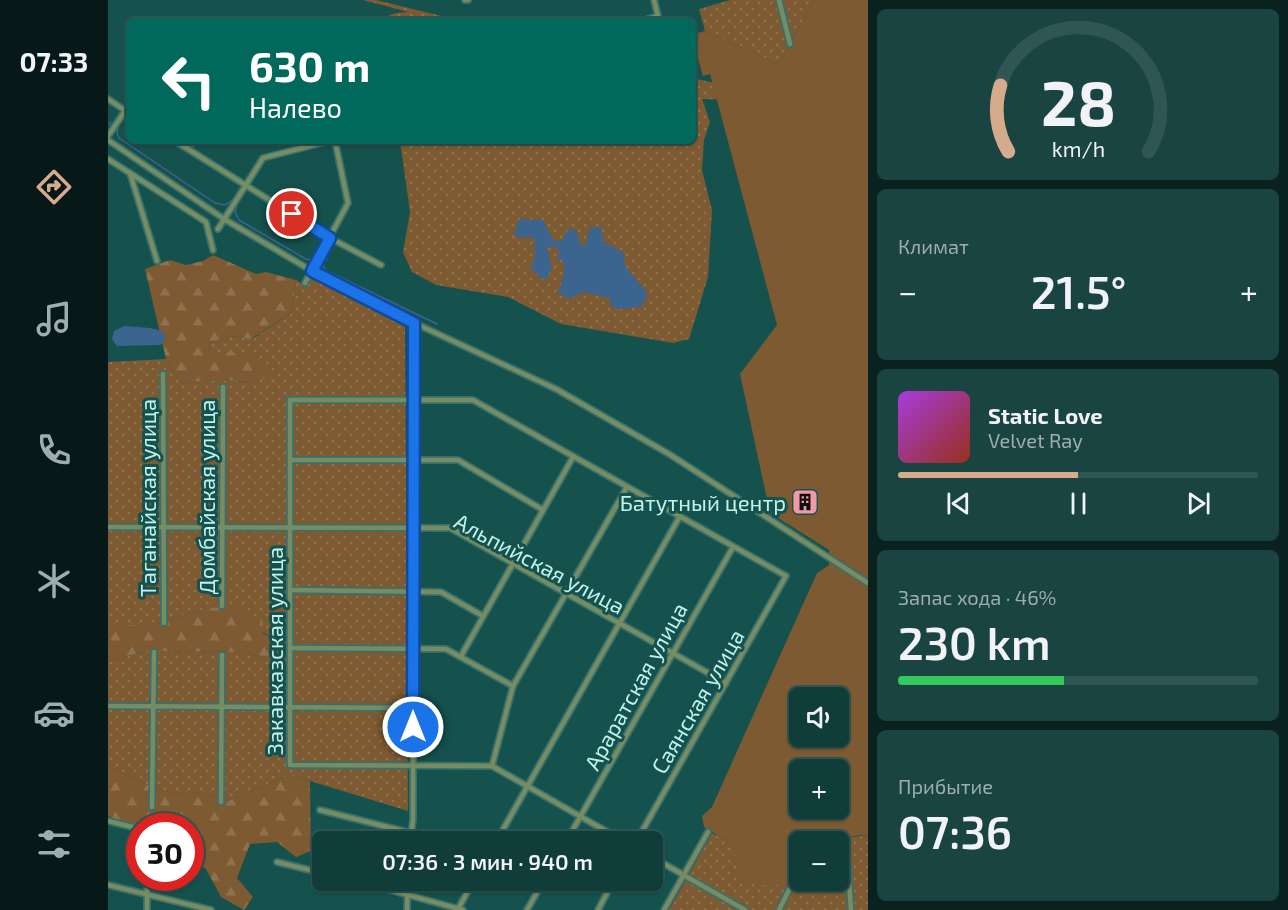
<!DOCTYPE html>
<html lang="ru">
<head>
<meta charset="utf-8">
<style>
	:root { --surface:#103d3a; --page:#194442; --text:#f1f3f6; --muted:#9caeaf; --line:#305654; --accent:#d6ab8b }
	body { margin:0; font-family:"Exo 2",sans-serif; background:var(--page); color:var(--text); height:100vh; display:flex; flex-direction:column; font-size:22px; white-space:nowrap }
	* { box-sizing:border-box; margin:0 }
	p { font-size:20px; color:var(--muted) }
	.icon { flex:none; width:33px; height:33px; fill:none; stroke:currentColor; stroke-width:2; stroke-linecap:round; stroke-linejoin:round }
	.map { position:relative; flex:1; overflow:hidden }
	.drawer { display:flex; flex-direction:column; gap:9px; padding:9px; background:#092220; width:420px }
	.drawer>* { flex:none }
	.banner { position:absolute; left:18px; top:18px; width:570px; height:126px; border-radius:9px; box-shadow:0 2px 4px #0004,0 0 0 2px var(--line); background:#00695c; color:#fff; overflow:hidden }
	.controls { position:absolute; left:681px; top:687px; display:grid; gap:12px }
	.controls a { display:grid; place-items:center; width:60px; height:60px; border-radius:9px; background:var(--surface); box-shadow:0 2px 4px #0004,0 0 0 2px var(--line); font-size:30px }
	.speed { position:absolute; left:18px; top:813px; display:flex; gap:12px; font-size:30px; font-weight:700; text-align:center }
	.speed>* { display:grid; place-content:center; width:78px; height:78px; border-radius:50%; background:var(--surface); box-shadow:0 2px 4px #0004,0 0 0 2px var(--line); line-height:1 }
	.speed .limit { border:9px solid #d22; background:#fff; color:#111 }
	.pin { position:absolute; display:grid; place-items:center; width:51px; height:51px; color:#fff; margin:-26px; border:3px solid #fff; border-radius:50%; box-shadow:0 2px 6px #0007 }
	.me { position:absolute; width:66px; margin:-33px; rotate:0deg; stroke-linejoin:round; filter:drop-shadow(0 0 4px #0008) }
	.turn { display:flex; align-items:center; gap:21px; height:126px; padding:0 24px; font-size:27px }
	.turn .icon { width:78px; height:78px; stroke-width:2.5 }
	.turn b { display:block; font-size:42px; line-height:51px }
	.big { font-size:45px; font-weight:600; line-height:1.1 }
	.drawer .tile { flex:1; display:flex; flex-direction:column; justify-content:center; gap:9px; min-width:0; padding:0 21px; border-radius:9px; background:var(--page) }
	.drawer .dial { align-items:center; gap:0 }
	.dial svg { height:156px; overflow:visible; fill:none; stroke:var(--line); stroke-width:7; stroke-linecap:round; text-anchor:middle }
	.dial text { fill:var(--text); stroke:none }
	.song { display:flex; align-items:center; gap:18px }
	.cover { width:72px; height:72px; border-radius:9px; background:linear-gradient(135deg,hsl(280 70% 55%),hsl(10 70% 35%)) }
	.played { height:6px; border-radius:3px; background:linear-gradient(90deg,var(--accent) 50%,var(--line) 50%) }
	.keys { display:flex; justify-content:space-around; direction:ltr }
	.heat { display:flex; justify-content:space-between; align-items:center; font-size:33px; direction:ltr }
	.charge { height:9px; border-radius:4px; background:linear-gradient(90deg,#34c759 46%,var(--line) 0) }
	.trip { position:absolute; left:204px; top:831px; width:351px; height:60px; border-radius:9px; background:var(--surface); box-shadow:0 2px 4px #0004,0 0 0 2px var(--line); font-weight:600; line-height:60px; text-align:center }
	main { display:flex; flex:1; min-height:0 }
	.tabs { display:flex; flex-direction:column; width:108px; justify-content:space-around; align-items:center; background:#061817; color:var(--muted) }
	.tabs .icon { width:42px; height:42px }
	.tabs .on { color:var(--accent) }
	.tabs b { font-size:27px; color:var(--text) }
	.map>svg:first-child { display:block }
</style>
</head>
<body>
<main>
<nav class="tabs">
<b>07:33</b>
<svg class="icon on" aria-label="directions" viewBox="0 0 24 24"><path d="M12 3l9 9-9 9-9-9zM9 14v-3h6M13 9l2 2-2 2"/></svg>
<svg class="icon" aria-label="music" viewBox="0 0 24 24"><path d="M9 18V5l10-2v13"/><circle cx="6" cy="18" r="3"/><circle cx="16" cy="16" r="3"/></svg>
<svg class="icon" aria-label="phone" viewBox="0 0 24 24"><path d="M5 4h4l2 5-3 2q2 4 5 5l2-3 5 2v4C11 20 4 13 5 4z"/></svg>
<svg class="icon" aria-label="climate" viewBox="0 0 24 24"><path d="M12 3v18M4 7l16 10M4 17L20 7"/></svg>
<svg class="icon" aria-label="car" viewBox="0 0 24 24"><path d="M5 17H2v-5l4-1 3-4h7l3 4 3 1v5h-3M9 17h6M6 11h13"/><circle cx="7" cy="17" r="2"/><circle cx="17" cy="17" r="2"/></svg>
<svg class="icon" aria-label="filters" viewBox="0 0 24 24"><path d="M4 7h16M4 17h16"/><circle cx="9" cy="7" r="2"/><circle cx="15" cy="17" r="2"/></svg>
</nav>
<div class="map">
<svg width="760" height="910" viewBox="0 0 760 910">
	<defs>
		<pattern id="grass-dots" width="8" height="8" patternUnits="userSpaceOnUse" patternTransform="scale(1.5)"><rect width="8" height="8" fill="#7d5a31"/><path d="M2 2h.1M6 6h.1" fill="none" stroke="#8e724f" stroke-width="1.8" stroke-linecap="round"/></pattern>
		<pattern id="forest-firs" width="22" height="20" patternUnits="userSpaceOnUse" patternTransform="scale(1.5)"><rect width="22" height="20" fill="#7d5a31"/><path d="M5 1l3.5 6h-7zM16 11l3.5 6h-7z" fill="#8e724f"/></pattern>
	</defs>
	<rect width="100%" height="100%" fill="#15514d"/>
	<g fill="url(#grass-dots)">
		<path d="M255 0H268L354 21H275C281 12 291 13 300 12Z"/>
		<polygon points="622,0 706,0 671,65 597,31 591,9"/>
		<polygon points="585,78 631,89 632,100 594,99 602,122 596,140 594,170 604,210 600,277 581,339 565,343 453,324 400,297 328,285 304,272 295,252 302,212 292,141 585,141"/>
		<path d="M204 277 297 326 300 811 202 781 184 774 120 801C110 800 107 796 98 794 86 791 73 795 61 792 39 787 21 774 0 767V661L39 651 138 652 165 662 178 661V647L155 632 99 608 45 625H0V362L58 359 72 383 110 380 145 382C132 354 135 350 102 354L101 343 122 336 144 339 183 313 188 280 193 283Z"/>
		<polygon points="604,833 625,844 653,885 730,880 730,842 719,840 753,836 760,837 760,910 561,910"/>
	</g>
	<g fill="url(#forest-firs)">
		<polygon points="105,255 148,274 158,272 188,280 183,313 143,339 122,336 101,343 102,354 123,351 134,358 143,352 157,362 166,375 145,382 110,380 72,383 58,359 37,269 62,260 78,265 95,261"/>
		<polygon points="130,607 155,623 155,633 178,647 178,661 165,662 138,652 39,651 0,661 0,625 45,625 99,608"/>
		<path d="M0 767C21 774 39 787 61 792 73 795 86 791 98 794 107 796 110 800 120 801L184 774 202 781 203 851 188 857 169 842 142 844 129 878 145 897 136 910 113 897 98 869 83 861 82 826C53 826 27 829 0 816Z"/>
	</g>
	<path fill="#7d5a31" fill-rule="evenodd" d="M706 0H760V837L753 835 718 841 692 842V880L712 881 711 886 653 885 630 879 625 845 596 827 594 816 604 807 709 573 721 565V550L662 513 632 374 669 325 602 74 595 76 585 41V34L597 31 671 65ZM692 698H730V736H692ZM692 770H730V808H692Z"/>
	<g fill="#3b658e">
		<path d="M411 219 435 220 446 241 454 240 461 228 469 231 471 241 477 247 482 227H493L496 242 515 252 518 267 540 294 533 307 512 309 502 306V298L475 292 462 299 450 293C454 282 459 271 454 259L450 262 451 248 439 247 444 268 437 281 422 268 427 257V240L424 237 413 238 406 234Z"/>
		<polygon points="16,326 42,328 54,331 57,336 56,342 52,345 9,346 4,339 6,331"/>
	</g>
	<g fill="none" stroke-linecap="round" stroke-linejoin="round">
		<g stroke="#3b658e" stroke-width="1.5">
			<polyline points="0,125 3,122"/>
			<polyline points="10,127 9,134 11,138 107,203 117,205 124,201"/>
			<polyline points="129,205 127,212 131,220 196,258 201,260 209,255"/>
			<polyline points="219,259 215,264 217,270 329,324"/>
		</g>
		<defs>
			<g id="minor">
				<polyline points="357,0 360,0"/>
				<polyline points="671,0 682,44"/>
				<polyline points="533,21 550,16 546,0"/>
				<polyline points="0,99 21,113"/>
				<polyline points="0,136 21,105"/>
				<polyline points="0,140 116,219 204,271 287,314 448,389 561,454 760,583"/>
				<polyline points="67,141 222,238 273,265"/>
				<polyline points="75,146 91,141"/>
				<polyline points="0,159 98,222 105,250"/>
				<polyline points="22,173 49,261"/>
				<polyline points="110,229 155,158 221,141"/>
				<polyline points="197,283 240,203 227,141"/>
				<polyline points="55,374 56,623"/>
				<polyline points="182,460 350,460 435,510"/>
				<polyline points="0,527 342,528 618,683"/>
				<polyline points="182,590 333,592 375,616"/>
				<polyline points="114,606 115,387"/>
				<polyline points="182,648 338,649 405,686"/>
				<polyline points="353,656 465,457"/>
				<polyline points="0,706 305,708"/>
				<polyline points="384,766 405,686 519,487"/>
				<polyline points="113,802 114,655"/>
				<polyline points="44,807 46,652"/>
				<polyline points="212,810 303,833 357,833 372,842"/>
				<polyline points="0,821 32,829"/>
				<polyline points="738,838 743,910"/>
				<polyline points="302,842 305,820 306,323"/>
				<polyline points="388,842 572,516"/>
				<polyline points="458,842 625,547"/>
				<polyline points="517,842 384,766 182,765 182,400 365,400 678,576 528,842"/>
				<polyline points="544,857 637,910"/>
				<polyline points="169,862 214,873"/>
				<polyline points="245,880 355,910"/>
				<polyline points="0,885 103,910"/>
				<polyline points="350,909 366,880"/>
				<polyline points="39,910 39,878"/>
				<polyline points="299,910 300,880"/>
				<polyline points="419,910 436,880"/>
				<polyline points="490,910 506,880"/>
				<polyline points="556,910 600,832"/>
				<polyline points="671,910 682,888"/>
			</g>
		</defs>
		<use href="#minor" stroke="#37716d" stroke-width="8"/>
		<use href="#minor" stroke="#788c63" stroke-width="4.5"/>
	</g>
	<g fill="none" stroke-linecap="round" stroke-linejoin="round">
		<defs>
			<polyline id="route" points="184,214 222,238 204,271 306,323 305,727"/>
		</defs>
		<use href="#route" stroke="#114b97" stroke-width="15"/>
		<use href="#route" stroke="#1a73e8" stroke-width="10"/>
	</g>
	<defs>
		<symbol id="building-square" viewBox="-11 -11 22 22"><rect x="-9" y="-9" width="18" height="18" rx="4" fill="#f39aa9" stroke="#15514d"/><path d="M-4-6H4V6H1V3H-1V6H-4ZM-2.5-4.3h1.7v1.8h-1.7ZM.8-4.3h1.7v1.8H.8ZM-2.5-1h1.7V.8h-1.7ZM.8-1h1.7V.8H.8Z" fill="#111"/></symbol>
	</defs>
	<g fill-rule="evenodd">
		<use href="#building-square" x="682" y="487" width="30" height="30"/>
	</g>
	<g text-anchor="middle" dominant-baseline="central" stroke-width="6" stroke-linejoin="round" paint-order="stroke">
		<g font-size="22" fill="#c1f2ed" stroke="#15514d">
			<text transform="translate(98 497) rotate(-90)">Домбайская улица</text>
			<text transform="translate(39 498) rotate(-90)">Таганайская улица</text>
			<text transform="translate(432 563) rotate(28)">Альпийская улица</text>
			<text transform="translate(166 651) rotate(-90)">Закавказская улица</text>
			<text transform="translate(527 686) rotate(-61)">Араратская улица</text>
			<text transform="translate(589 701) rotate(-60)">Саянская улица</text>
		</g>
		<g font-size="22" fill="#c1f2ed" stroke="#15514d" text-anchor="end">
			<text x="678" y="502">Батутный центр</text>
		</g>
	</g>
</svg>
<div class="controls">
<a><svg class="icon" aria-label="sound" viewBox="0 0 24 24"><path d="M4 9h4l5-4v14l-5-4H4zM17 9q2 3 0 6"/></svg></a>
<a>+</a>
<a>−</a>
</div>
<div class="speed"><div class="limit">30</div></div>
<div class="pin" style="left:184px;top:214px;background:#d93025"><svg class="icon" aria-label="arrive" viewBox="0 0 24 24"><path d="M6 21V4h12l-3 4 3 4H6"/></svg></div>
<svg class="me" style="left:305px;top:727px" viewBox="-20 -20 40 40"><circle r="17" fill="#1a73e8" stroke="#fff" stroke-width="3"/><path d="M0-11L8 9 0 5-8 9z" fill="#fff"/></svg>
<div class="trip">07:36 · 3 мин · 940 m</div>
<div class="banner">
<div class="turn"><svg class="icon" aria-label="left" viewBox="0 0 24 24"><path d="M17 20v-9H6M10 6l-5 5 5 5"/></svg><div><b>630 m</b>Налево</div></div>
</div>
</div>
<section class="drawer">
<div class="tile dial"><svg viewBox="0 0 100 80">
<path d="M14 69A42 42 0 1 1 86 69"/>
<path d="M14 69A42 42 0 0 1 10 35" stroke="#d6ab8b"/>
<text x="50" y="56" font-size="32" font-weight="700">28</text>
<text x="50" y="72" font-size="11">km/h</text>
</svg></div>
<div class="tile"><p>Климат</p>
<div class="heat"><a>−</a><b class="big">21.5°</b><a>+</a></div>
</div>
<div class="tile">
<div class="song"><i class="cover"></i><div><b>Static Love</b><p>Velvet Ray</p></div></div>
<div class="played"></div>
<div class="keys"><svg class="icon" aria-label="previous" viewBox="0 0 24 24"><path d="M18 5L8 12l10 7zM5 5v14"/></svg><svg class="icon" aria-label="pause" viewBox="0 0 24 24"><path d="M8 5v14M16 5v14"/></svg><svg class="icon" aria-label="next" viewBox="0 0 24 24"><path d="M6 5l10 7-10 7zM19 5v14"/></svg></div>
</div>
<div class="tile"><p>Запас хода · 46%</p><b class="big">230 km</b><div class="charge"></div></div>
<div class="tile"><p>Прибытие</p><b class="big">07:36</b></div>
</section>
</main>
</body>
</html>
